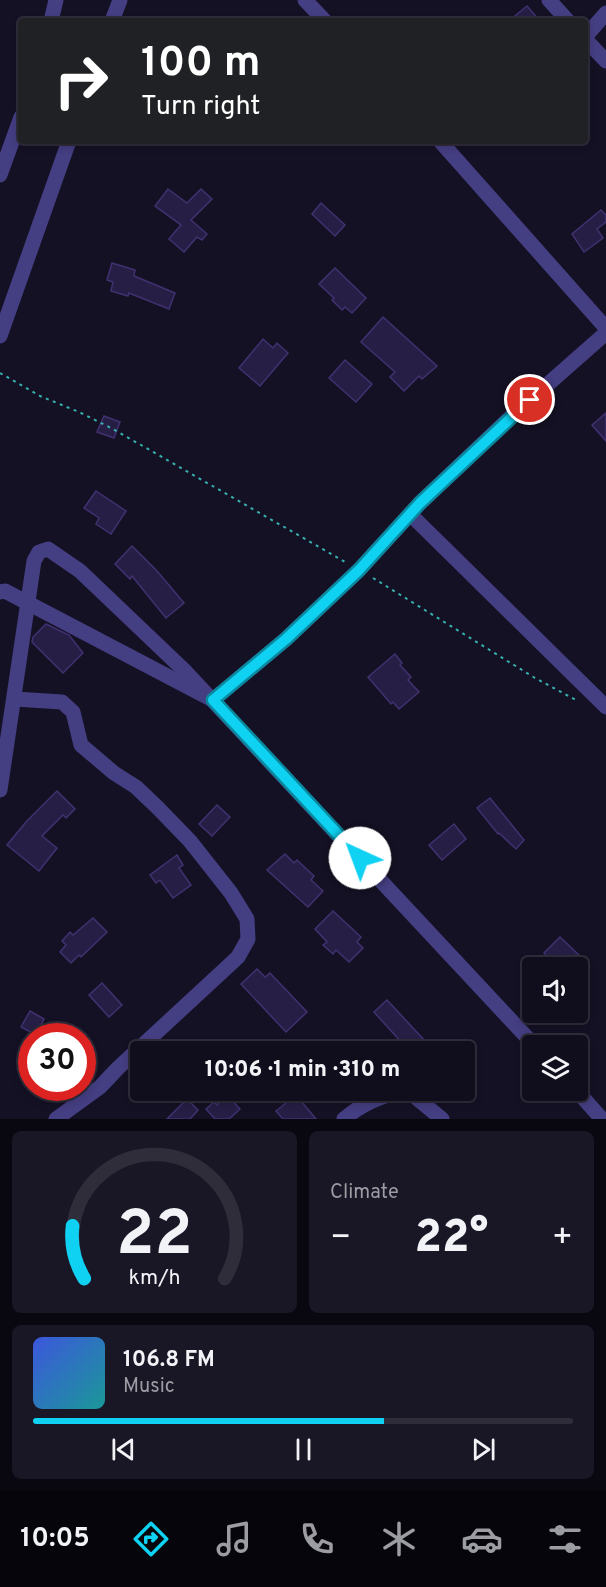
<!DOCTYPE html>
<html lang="en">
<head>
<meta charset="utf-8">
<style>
	:root { --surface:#100d1c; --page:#191625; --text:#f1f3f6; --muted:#9c9ca3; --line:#302d3b; --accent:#0fd1f1 }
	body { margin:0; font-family:Overpass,sans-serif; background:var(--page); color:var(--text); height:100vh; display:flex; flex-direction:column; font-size:22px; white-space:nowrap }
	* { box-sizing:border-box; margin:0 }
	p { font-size:20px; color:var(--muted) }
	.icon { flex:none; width:33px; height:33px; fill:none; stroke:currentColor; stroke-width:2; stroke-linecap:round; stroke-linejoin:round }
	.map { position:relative; height:1119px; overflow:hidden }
	.sheet { display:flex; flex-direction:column; gap:12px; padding:12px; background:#09070f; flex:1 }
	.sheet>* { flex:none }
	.banner { position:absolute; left:18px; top:18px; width:570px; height:126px; border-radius:6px; box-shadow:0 3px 9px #0003,0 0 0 2px var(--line); background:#202124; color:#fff; overflow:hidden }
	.controls { position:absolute; left:522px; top:957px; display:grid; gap:12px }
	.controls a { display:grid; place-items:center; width:66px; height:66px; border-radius:6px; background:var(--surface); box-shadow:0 3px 9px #0003,0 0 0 2px var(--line); font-size:30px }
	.speed { position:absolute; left:18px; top:1023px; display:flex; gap:12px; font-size:30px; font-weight:700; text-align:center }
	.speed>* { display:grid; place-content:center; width:78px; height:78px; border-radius:50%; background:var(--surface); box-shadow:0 3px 9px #0003,0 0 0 2px var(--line); line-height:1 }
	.speed .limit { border:9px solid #d22; background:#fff; color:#111 }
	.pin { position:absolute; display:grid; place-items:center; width:51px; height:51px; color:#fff; margin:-26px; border:3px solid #fff; border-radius:50%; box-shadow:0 2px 6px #0007 }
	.me { position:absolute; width:66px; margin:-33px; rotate:317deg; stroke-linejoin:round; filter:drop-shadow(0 0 4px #0008) }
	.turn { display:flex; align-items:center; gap:21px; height:126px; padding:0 24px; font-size:27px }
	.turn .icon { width:78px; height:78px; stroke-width:2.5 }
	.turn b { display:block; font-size:42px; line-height:51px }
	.big { font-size:45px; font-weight:800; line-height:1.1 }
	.sheet .widget { flex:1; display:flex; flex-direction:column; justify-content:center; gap:9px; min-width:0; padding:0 21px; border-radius:9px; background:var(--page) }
	.sheet .dial { align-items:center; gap:0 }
	.dial svg { height:156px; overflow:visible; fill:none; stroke:var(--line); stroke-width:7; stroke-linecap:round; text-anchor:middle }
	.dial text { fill:var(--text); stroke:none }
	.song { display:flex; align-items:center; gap:18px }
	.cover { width:72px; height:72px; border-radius:9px; background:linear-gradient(135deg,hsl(230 70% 55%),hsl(180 70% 35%)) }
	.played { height:6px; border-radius:3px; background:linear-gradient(90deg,var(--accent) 65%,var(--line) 65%) }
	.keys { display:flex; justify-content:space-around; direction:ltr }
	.heat { display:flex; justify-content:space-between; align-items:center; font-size:33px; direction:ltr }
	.sheet .tiles { flex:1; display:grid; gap:12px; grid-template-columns:1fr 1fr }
	.widget:last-child { grid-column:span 2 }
	.trip { position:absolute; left:130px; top:1041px; width:345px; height:60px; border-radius:6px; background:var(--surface); box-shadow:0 3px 9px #0003,0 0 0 2px var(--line); font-weight:800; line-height:60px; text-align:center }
	.menu { display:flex; height:96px; justify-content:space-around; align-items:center; background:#06050b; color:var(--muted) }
	.menu .icon { width:42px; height:42px }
	.menu .on { color:var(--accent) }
	.menu b { font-size:27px; color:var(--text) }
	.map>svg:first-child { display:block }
</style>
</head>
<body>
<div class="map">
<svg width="606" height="1119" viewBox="0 0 606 1119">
	<rect width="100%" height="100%" fill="#151125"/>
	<g fill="#271e45" stroke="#403170" stroke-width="1.5">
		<polygon points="527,6 540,21 509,21"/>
		<polygon points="168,189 187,203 201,189 212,199 191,220 207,234 202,240 197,237 184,252 169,239 181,225 155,206"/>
		<polygon points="321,203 345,225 335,236 312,214"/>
		<polygon points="601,210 606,215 606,222 597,229 603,238 584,252 572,234"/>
		<polygon points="112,263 135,270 134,276 175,293 169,309 129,293 128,296 111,291 113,282 107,280"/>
		<polygon points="335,268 366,298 352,313 345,307 342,310 332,300 334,298 319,284"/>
		<polygon points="383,317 437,366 422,379 419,376 404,391 390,377 395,372 361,342"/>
		<polygon points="263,339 273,348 277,343 288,353 260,386 239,368"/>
		<polygon points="345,360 372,384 356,402 329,378"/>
		<polygon points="606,413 606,441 592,425"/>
		<polygon points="104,416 120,422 114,438 97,432"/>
		<polygon points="96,491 126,511 111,534 96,524 99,518 84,508"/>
		<polygon points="132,546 157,571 184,603 166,618 132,576 130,579 115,564"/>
		<polygon points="46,624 69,635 83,653 63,673 32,642 33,637"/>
		<polygon points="395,654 402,663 400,665 411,677 408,680 419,692 399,709 393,702 391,704 368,677"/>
		<polygon points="57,791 75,809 66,818 63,815 42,836 57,848 39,871 7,845 26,822"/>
		<polygon points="490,798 524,840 516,849 499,833 498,834 477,808"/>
		<polygon points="217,805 230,817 212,836 199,824"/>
		<polygon points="454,824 466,839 442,860 429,845"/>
		<polygon points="285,854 294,863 297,860 314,876 311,880 323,891 308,907 267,870"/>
		<polygon points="177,855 183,865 179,868 191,885 173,898 160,880 156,883 150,875"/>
		<polygon points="333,911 361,937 357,942 363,948 349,962 336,950 333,954 323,945 327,942 315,929"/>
		<polygon points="93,918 107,932 81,957 79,955 71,963 60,952 66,945 62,941 70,932 73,935"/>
		<polygon points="560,937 581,957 570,968 566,968 557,959 554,963 544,953"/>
		<polygon points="257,969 265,977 270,973 307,1012 286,1032 241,984"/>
		<polygon points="102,983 122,1005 109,1017 89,995"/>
		<polygon points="387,1000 426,1042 415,1052 407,1052 401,1045 403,1044 374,1012"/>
		<polygon points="30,1011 44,1019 36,1035 21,1027"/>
		<polygon points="227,1095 240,1109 229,1119 215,1119 206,1109 214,1102 217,1105"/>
		<polygon points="296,1095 316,1119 283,1119 276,1111"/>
		<polygon points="187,1099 198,1110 190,1119 167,1119"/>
	</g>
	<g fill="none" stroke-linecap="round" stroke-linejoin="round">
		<g stroke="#37b1af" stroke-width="2" stroke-dasharray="3 4.5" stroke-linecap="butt">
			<polyline points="0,373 40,396 79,412 113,429 347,563"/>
			<polyline points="373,578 535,678 576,700"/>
		</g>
		<g stroke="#443e82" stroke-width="15">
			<polyline points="305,0 325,21"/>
			<polyline points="549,0 568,21"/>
			<polyline points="51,21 56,0"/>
			<polyline points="112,21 120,0"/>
			<polyline points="585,37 606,13"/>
			<polyline points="585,39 606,61"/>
			<polyline points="440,141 606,328"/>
			<polyline points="0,175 21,117"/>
			<polyline points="0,336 69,141"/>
			<polyline points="410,514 606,707"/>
			<polyline points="0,592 5,591 213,700 286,639 359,570 420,503 514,414 606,333"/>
			<polyline points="15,699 62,702 73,712 81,745 114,773 136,787 158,808 190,841 231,893 247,919 248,939 238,957 118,1068 100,1087 56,1119"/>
			<polyline points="0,790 34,561 39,552 48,549 80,571 186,672 535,1046"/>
			<polyline points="576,1090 602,1119"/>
			<path d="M344 1119C363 1103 383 1094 408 1091L442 1119"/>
		</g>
	</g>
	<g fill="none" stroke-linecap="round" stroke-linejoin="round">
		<defs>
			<polyline id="route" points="360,858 213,700 286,639 359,570 420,503 530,400"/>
		</defs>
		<use href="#route" stroke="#0a889d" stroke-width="15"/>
		<use href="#route" stroke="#0fd1f1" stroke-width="10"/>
	</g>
</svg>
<div class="controls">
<a><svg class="icon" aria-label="sound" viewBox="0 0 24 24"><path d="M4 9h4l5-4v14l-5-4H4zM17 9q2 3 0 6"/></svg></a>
<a><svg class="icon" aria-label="layers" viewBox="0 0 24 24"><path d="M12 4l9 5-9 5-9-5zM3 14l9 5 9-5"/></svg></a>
</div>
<div class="speed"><div class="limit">30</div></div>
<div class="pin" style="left:530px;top:400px;background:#d93025"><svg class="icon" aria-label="arrive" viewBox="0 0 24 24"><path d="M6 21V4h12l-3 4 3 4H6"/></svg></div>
<svg class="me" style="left:360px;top:858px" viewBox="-20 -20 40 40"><circle r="19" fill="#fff"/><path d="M0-13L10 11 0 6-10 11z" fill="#0fd1f1"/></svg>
<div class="trip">10:06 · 1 min · 310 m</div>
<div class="banner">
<div class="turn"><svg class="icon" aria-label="right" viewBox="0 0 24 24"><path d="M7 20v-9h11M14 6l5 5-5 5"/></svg><div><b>100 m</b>Turn right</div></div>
</div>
</div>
<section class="sheet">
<div class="tiles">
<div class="widget dial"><svg viewBox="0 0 100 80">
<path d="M14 69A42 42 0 1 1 86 69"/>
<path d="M14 69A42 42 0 0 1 8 42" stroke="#0fd1f1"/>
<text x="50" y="56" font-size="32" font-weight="700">22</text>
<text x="50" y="72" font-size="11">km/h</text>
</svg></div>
<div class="widget"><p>Climate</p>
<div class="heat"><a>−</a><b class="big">22°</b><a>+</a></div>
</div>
<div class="widget">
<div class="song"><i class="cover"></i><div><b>106.8 FM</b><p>Music</p></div></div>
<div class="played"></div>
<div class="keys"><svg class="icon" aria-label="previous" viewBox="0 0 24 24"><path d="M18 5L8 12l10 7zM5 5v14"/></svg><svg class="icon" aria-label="pause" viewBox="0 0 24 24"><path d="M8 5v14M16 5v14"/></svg><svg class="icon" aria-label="next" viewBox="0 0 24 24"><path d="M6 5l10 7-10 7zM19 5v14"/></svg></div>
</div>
</div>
</section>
<nav class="menu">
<b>10:05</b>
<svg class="icon on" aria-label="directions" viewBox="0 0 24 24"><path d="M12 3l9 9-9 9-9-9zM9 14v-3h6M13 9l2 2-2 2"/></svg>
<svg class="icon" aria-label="music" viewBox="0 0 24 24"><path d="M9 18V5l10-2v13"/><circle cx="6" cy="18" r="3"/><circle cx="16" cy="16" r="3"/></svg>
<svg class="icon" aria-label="phone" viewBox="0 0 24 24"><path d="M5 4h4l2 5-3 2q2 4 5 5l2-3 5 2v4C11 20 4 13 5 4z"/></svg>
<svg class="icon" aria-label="climate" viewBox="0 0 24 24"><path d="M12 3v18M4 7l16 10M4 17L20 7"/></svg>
<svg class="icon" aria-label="car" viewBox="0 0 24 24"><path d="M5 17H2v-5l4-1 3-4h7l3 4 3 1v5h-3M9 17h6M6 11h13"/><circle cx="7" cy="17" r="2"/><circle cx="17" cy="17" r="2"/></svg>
<svg class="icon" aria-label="filters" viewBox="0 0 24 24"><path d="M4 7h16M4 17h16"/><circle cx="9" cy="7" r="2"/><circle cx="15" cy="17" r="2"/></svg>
</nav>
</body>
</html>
